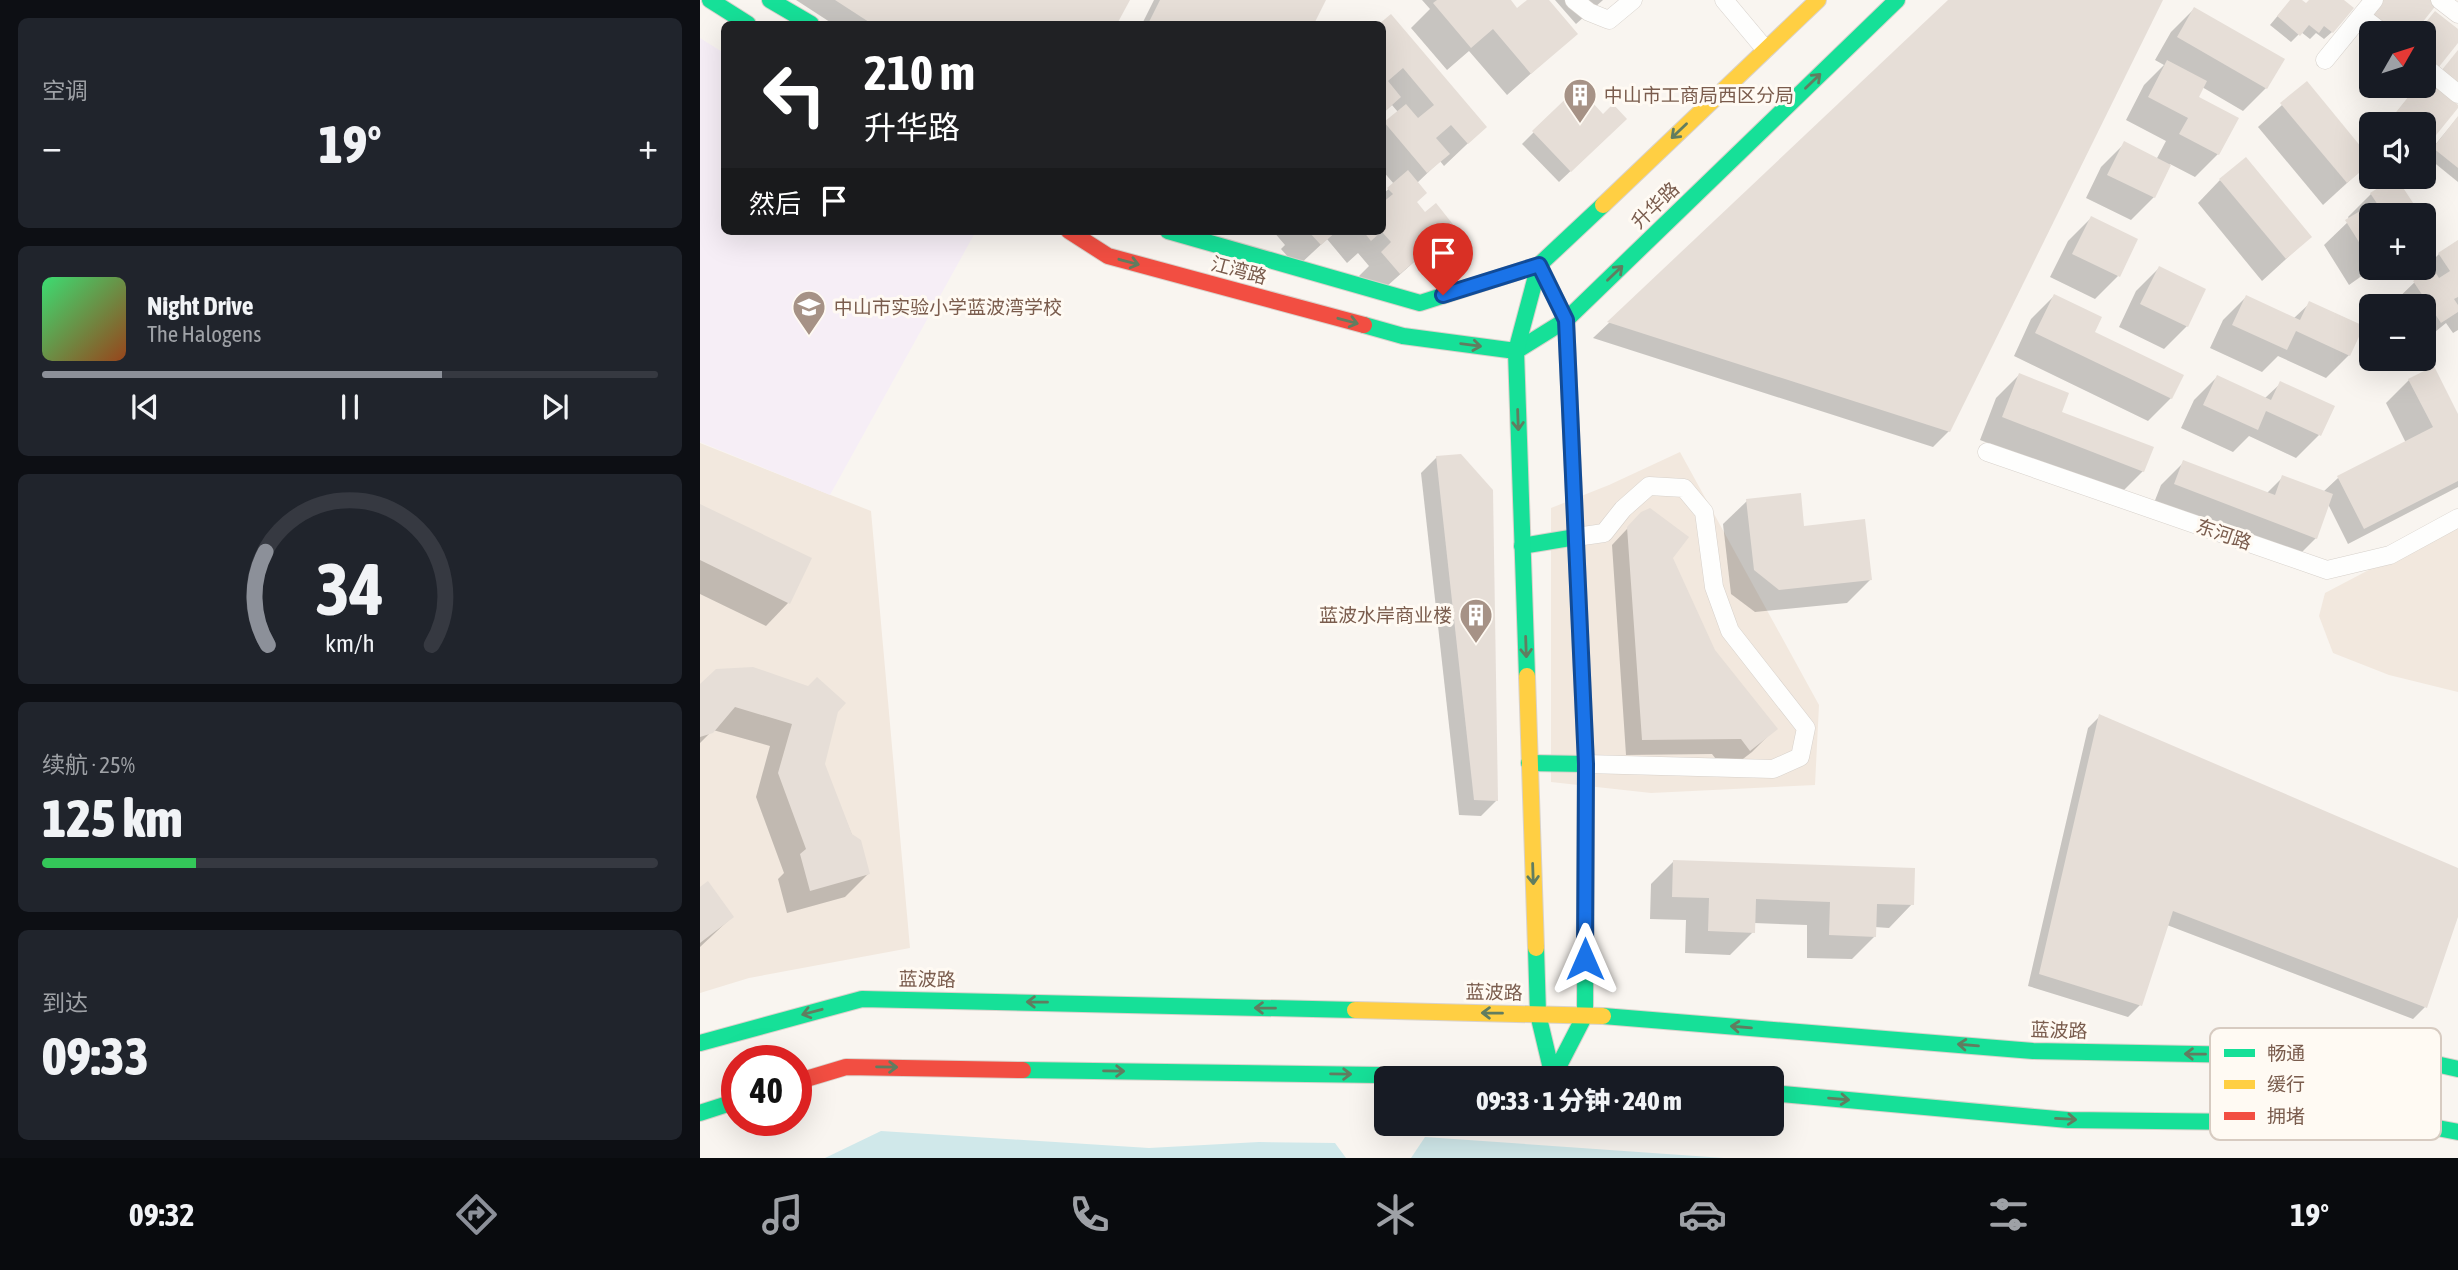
<!DOCTYPE html>
<html lang="zh">
<head>
<meta charset="utf-8">
<style>
	:root { --surface:#171b24; --page:#20242c; --text:#f1f3f6; --muted:#9ea1a6; --line:#363941; --accent:#8c9099 }
	body { margin:0; font-family:"Asap Condensed","Noto Sans SC",sans-serif; background:var(--page); color:var(--text); height:100vh; display:flex; flex-direction:column; font-size:26px; white-space:nowrap }
	* { box-sizing:border-box; margin:0 }
	p { font-size:23px; color:var(--muted) }
	.icon { flex:none; width:38px; height:38px; fill:none; stroke:currentColor; stroke-width:2; stroke-linecap:round; stroke-linejoin:round }
	.map { position:relative; flex:1; overflow:hidden }
	.side { display:flex; flex-direction:column; gap:18px; padding:18px; background:#0d0f14; width:700px }
	.side>* { flex:none }
	.top-card { position:absolute; left:21px; top:21px; width:665px; height:214px; border-radius:10px; box-shadow:0 7px 28px #0002; background:#202124; color:#fff; overflow:hidden }
	.needle { width:46px; rotate:51deg }
	.fabs { position:absolute; left:1659px; top:21px; display:grid; gap:14px }
	.fabs a { display:grid; place-items:center; width:77px; height:77px; border-radius:10px; background:var(--surface); box-shadow:0 7px 28px #0002; font-size:35px }
	.speed { position:absolute; left:21px; top:1045px; display:flex; gap:14px; font-size:35px; font-weight:700; text-align:center }
	.speed>* { display:grid; place-content:center; width:91px; height:91px; border-radius:50%; background:var(--surface); box-shadow:0 7px 28px #0002; line-height:1 }
	.speed .limit { border:10px solid #d22; background:#fff; color:#111 }
	.pin { position:absolute; display:grid; place-items:center; width:60px; height:60px; color:#fff; margin:-72px -30px; border-radius:50% 50% 50% 0; rotate:-45deg; box-shadow:0 0 7px #0007 }
	.pin .icon { rotate:45deg }
	.me { position:absolute; width:77px; margin:-38px; rotate:0deg; stroke-linejoin:round; filter:drop-shadow(0 0 5px #0008) }
	.turn { display:flex; align-items:center; gap:24px; height:147px; padding:0 28px; font-size:32px }
	.turn .icon { width:91px; height:91px; stroke-width:2.5 }
	.turn b { display:block; font-size:49px; line-height:60px }
	.then { display:flex; align-items:center; height:66px; padding:0 28px; background:#0003; gap:14px; font-size:26px }
	.big { font-size:52px; font-weight:800; line-height:1.1 }
	.side .widget { flex:1; display:flex; flex-direction:column; justify-content:center; gap:10px; min-width:0; padding:0 24px; border-radius:10px; background:var(--page) }
	.side .dial { align-items:center; gap:0 }
	.dial svg { height:182px; overflow:visible; fill:none; stroke:var(--line); stroke-width:7; stroke-linecap:round; text-anchor:middle }
	.dial text { fill:var(--text); stroke:none }
	.song { display:flex; align-items:center; gap:21px }
	.cover { width:84px; height:84px; border-radius:10px; background:linear-gradient(135deg,hsl(140 70% 55%),hsl(20 70% 35%)) }
	.played { height:7px; border-radius:4px; background:linear-gradient(90deg,var(--accent) 65%,var(--line) 65%) }
	.keys { display:flex; justify-content:space-around; direction:ltr }
	.heat { display:flex; justify-content:space-between; align-items:center; font-size:38px; direction:ltr }
	.charge { height:10px; border-radius:5px; background:linear-gradient(90deg,#34c759 25%,var(--line) 0) }
	.trip { position:absolute; left:674px; top:1066px; width:410px; height:70px; border-radius:10px; background:var(--surface); box-shadow:0 7px 28px #0002; font-weight:800; line-height:70px; text-align:center }
	.dock { display:flex; height:112px; justify-content:space-around; align-items:center; background:#090b0e; color:var(--muted) }
	.dock .icon { width:49px; height:49px }
	.dock .selected { color:var(--accent) }
	.dock b { font-size:32px; color:var(--text) }
	main { display:flex; flex:1; min-height:0 }
	.map>svg:first-child { display:block }
</style>
</head>
<body>
<main>
<section class="side">
<div class="widget"><p>空调</p>
<div class="heat"><a>−</a><b class="big">19°</b><a>+</a></div>
</div>
<div class="widget">
<div class="song"><i class="cover"></i><div><b>Night Drive</b><p>The Halogens</p></div></div>
<div class="played"></div>
<div class="keys"><svg class="icon" aria-label="previous" viewBox="0 0 24 24"><path d="M18 5L8 12l10 7zM5 5v14"/></svg><svg class="icon" aria-label="pause" viewBox="0 0 24 24"><path d="M8 5v14M16 5v14"/></svg><svg class="icon" aria-label="next" viewBox="0 0 24 24"><path d="M6 5l10 7-10 7zM19 5v14"/></svg></div>
</div>
<div class="widget dial"><svg viewBox="0 0 100 80">
<path d="M14 69A42 42 0 1 1 86 69"/>
<path d="M14 69A42 42 0 0 1 13 28" stroke="#8c9099"/>
<text x="50" y="56" font-size="32" font-weight="700">34</text>
<text x="50" y="72" font-size="11">km/h</text>
</svg></div>
<div class="widget"><p>续航 · 25%</p><b class="big">125 km</b><div class="charge"></div></div>
<div class="widget"><p>到达</p><b class="big">09:33</b></div>
</section>
<div class="map">
<svg width="1758" height="1158" viewBox="0 0 1758 1158">
	<rect width="100%" height="100%" fill="#f9f5f0"/>
	<g fill="#f2e8de">
		<polygon points="0,443 171,511 210,948 49,978 0,993"/>
		<polygon points="980,452 1119,705 1115,785 951,793 851,782 851,508 909,485"/>
		<polygon points="1758,523 1758,692 1689,675 1633,653 1619,616 1625,593"/>
	</g>
	<polygon fill="#f6eef6" points="0,38 24,53 24,231 276,231 130,495 0,442"/>
	<g fill="#d0e8ea">
		<polygon points="181,1131 449,1148 559,1142 635,1143 646,1158 125,1158"/>
		<polygon points="725,1137 1024,1158 711,1158"/>
	</g>
	<g fill="#0003">
		<polygon points="96,0 428,0 415,24 133,24"/>
		<polygon points="454,0 624,0 612,24 442,24"/>
		<polygon points="722,0 808,0 817,10 829,0 846,0 875,34 807,95 769,51 747,70 711,28 730,9"/>
		<polygon points="855,0 903,0 876,24"/>
		<polygon points="1251,0 1461,0 1249,431 1233,447 893,338"/>
		<polygon points="1591,0 1599,0 1605,5 1610,0 1642,0 1632,32 1624,39 1616,33 1610,39 1601,32 1591,42 1570,25"/>
		<polygon points="1494,9 1566,88 1543,111 1502,87 1496,98 1518,154 1495,177 1470,164 1454,197 1431,220 1386,198 1401,167 1424,144 1456,160 1466,141 1426,120 1444,85 1464,65 1455,60 1471,32"/>
		<polygon points="691,16 785,127 744,166 740,161 717,183 715,202 725,215 753,227 676,296 659,276 669,266 658,253 647,263 627,239 597,267 581,249 585,245 573,231 682,231 682,195 694,184 682,170 682,126 698,112 692,105 682,114 681,24"/>
		<polygon points="1724,80 1727,144 1724,147 1724,124 1687,124 1717,87 1724,86"/>
		<polygon points="1606,83 1671,161 1623,205 1558,127"/>
		<polygon points="1758,117 1758,182 1726,156"/>
		<polygon points="913,131 859,182 822,144 834,132"/>
		<polygon points="1695,179 1718,215 1671,215 1673,268 1649,285 1624,245 1650,220 1648,217 1671,194"/>
		<polygon points="1520,180 1610,237 1562,281 1498,203"/>
		<polygon points="1391,218 1418,276 1395,299 1350,277 1368,241"/>
		<polygon points="1758,242 1758,330 1753,333 1746,323 1724,341 1724,306 1691,305 1717,280 1716,277 1739,254"/>
		<polygon points="1459,268 1487,326 1464,349 1419,327 1436,291"/>
		<polygon points="1681,268 1692,268 1685,273"/>
		<polygon points="1354,296 1393,333 1471,398 1448,421 1314,356 1331,319"/>
		<polygon points="1546,297 1593,319 1610,303 1649,355 1626,378 1578,356 1562,372 1510,348 1523,320"/>
		<polygon points="1734,368 1758,417 1758,487 1648,544 1628,504 1616,538 1593,561 1452,508 1461,485 1484,462 1567,493 1583,477 1623,492 1638,478 1706,443 1686,403 1709,380"/>
		<polygon points="1319,375 1359,413 1443,471 1420,494 1280,440 1296,398"/>
		<polygon points="1517,377 1564,399 1581,383 1619,435 1596,458 1549,436 1533,452 1481,428 1494,400"/>
		<polygon points="737,457 797,800 781,816 759,815 721,473"/>
		<polygon points="1047,501 1103,528 1170,580 1147,603 1055,612 1031,594 1023,524"/>
		<polygon points="0,506 89,602 66,626 0,594"/>
		<polygon points="942,513 971,558 1009,645 1075,729 1052,752 1026,772 1012,754 926,755 912,545"/>
		<polygon points="0,686 136,712 123,764 168,874 145,897 87,913 78,879 84,873 56,797 70,746 13,730 0,743"/>
		<polygon points="1400,716 1758,870 1758,911 1725,1007 1713,1019 1467,925 1440,1005 1428,1017 1328,986 1388,728"/>
		<polygon points="974,861 1212,904 1189,928 1175,927 1175,936 1152,959 1107,958 1107,925 1054,923 1053,932 1030,955 985,953 986,920 950,919 951,884"/>
		<polygon points="0,889 32,917 0,947"/>
	</g>
	<g fill="#e6ded7">
		<polygon points="135,0 430,0 417,24 172,24"/>
		<polygon points="460,0 626,0 614,24 448,24"/>
		<polygon points="737,0 811,0 817,8 827,0 849,0 878,34 831,74 793,29 771,48 733,3"/>
		<polygon points="1248,0 1463,0 1250,432 907,322"/>
		<polygon points="1590,0 1602,0 1606,3 1609,0 1644,0 1654,8 1633,33 1624,26 1619,33 1609,25 1600,36 1577,16"/>
		<polygon points="1681,0 1732,0 1737,4 1714,33 1694,33 1670,14"/>
		<polygon points="1494,7 1585,59 1567,89 1477,37"/>
		<polygon points="1735,11 1758,29 1758,43 1738,68 1724,57 1724,33 1717,33"/>
		<polygon points="691,14 787,127 768,144 751,125 736,138 750,154 727,173 684,122 706,104 718,118 734,105 703,68 688,81 701,97 682,114 682,51 686,48 682,44 682,24 679,24"/>
		<polygon points="1758,50 1758,84 1741,71"/>
		<polygon points="1467,60 1507,81 1499,97 1539,118 1519,155 1479,134 1488,118 1448,97"/>
		<polygon points="1724,77 1758,105 1758,108 1728,145 1724,142 1724,124 1702,124 1693,116 1717,86 1724,86"/>
		<polygon points="1607,81 1671,159 1671,163 1647,183 1580,103"/>
		<polygon points="878,87 903,114 913,104 927,119 871,172 832,131"/>
		<polygon points="1758,116 1758,168 1733,148"/>
		<polygon points="1424,141 1471,165 1455,198 1407,175"/>
		<polygon points="1546,157 1612,237 1586,259 1519,179"/>
		<polygon points="708,170 727,193 717,202 725,212 736,203 755,227 735,244 730,237 718,248 723,254 700,274 681,252 691,242 682,232 682,203 693,194 687,188"/>
		<polygon points="1696,177 1721,215 1675,215 1682,211 1670,193"/>
		<polygon points="1665,208 1671,219 1671,261 1645,220"/>
		<polygon points="1391,216 1438,239 1420,277 1372,254"/>
		<polygon points="1724,220 1733,235 1724,241"/>
		<polygon points="608,231 637,231 621,245"/>
		<polygon points="663,231 682,231 671,241"/>
		<polygon points="1758,240 1758,297 1754,299 1758,305 1758,312 1741,323 1713,281 1733,268 1739,278 1750,271 1738,253"/>
		<polygon points="1459,266 1506,289 1488,327 1440,304"/>
		<polygon points="1354,294 1402,317 1395,332 1484,375 1472,399 1335,333"/>
		<polygon points="1546,295 1600,320 1609,301 1664,326 1650,356 1596,331 1587,350 1532,325"/>
		<polygon points="1734,366 1758,414 1758,481 1664,529 1637,476 1733,427 1708,379"/>
		<polygon points="1319,373 1369,393 1362,412 1454,447 1444,472 1302,417"/>
		<polygon points="1517,375 1571,400 1580,381 1635,406 1621,436 1566,411 1558,430 1503,405"/>
		<polygon points="761,454 793,490 798,801 774,800 736,456"/>
		<polygon points="1483,460 1575,495 1582,475 1633,494 1617,539 1474,484"/>
		<polygon points="1101,493 1104,526 1165,519 1172,580 1079,590 1054,570 1046,499"/>
		<polygon points="0,504 112,558 90,604 0,560"/>
		<polygon points="950,508 989,537 973,558 1015,650 1078,729 1050,751 1041,739 942,740 927,527 941,512"/>
		<polygon points="53,667 108,686 117,677 146,703 138,712 125,764 152,834 161,840 170,874 110,891 100,854 106,849 78,773 92,724 35,707 13,733 0,737 0,684 16,669"/>
		<polygon points="1399,714 1758,868 1758,917 1727,1008 1473,911 1442,1006 1339,974"/>
		<polygon points="973,860 1215,868 1214,905 1177,904 1176,937 1129,935 1130,902 1056,899 1055,933 1008,931 1009,898 972,897"/>
		<polygon points="8,881 34,917 0,943 0,887"/>
	</g>
	<g fill="none" stroke-linecap="round" stroke-linejoin="round">
		<defs>
			<g id="street">
				<polyline points="874,0 889,12 909,20 933,0"/>
				<polyline points="1024,0 1065,49"/>
				<polyline points="1740,0 1758,14"/>
				<polyline points="1661,16 1683,33"/>
				<polyline points="1625,60 1674,0"/>
				<polyline points="1724,66 1758,94"/>
				<polyline points="1287,452 1627,570 1690,555 1758,518"/>
				<polyline points="876,537 904,533 923,509 949,486 984,488 1004,512 1014,587 1030,631 1106,728 1100,757 1073,769 886,764"/>
			</g>
			<g id="fast">
				<polyline points="10,0 48,24"/>
				<polyline points="70,0 111,24"/>
				<polyline points="468,231 720,303 839,265 903,205"/>
				<polyline points="664,325 703,336 816,351 866,320 1197,0"/>
				<polyline points="822,546 876,537"/>
				<polyline points="827,676 816,351 839,265"/>
				<polyline points="829,763 886,764"/>
				<polyline points="836,948 838,1014 853,1077 885,1015 886,764 873,473"/>
				<polyline points="903,1016 1333,1051 1709,1058 1758,1069"/>
				<polyline points="0,1043 162,999 655,1010"/>
				<polyline points="323,1070 895,1078"/>
				<polyline points="1071,1093 1368,1120 1716,1124 1758,1132"/>
				<polyline points="0,1113 37,1101"/>
			</g>
			<g id="slow">
				<polyline points="903,205 1118,0"/>
				<polyline points="827,676 836,948"/>
				<polyline points="655,1010 903,1016"/>
			</g>
			<g id="jam">
				<polyline points="369,231 408,256 664,325"/>
				<polyline points="839,265 866,320 873,473"/>
				<polyline points="96,1082 146,1067 323,1070"/>
			</g>
		</defs>
		<use href="#street" stroke="#d7d1cb" stroke-width="19"/>
		<use href="#fast" stroke="#d9d2cb" stroke-width="18"/>
		<use href="#slow" stroke="#d9d2cb" stroke-width="18"/>
		<use href="#jam" stroke="#d9d2cb" stroke-width="18"/>
		<use href="#street" stroke="#fefefd" stroke-width="18"/>
		<use href="#fast" stroke="#16e098" stroke-width="16"/>
		<use href="#slow" stroke="#ffcf43" stroke-width="16"/>
		<use href="#jam" stroke="#f24e42" stroke-width="16"/>
	</g>
	<defs><path id="oneway-shaft" d="M-6 0H5M1.5-3L5.5 0L1.5 3" fill="none" stroke-width="1.6" stroke-linecap="round" stroke-linejoin="round" transform="scale(1.75)"/></defs>
	<g stroke="#617d60">
		<use href="#oneway-shaft" transform="translate(1113 81) rotate(-44)"/>
		<use href="#oneway-shaft" transform="translate(979 131) rotate(136)"/>
		<use href="#oneway-shaft" transform="translate(429 262) rotate(15)"/>
		<use href="#oneway-shaft" transform="translate(915 273) rotate(-44)"/>
		<use href="#oneway-shaft" transform="translate(648 321) rotate(15)"/>
		<use href="#oneway-shaft" transform="translate(771 345) rotate(8)"/>
		<use href="#oneway-shaft" transform="translate(818 420) rotate(88)"/>
		<use href="#oneway-shaft" transform="translate(826 647) rotate(88)"/>
		<use href="#oneway-shaft" transform="translate(833 874) rotate(88)"/>
		<use href="#oneway-shaft" transform="translate(337 1002) rotate(-179)"/>
		<use href="#oneway-shaft" transform="translate(565 1008) rotate(-179)"/>
		<use href="#oneway-shaft" transform="translate(112 1012) rotate(165)"/>
		<use href="#oneway-shaft" transform="translate(792 1013) rotate(-179)"/>
		<use href="#oneway-shaft" transform="translate(1041 1027) rotate(-175)"/>
		<use href="#oneway-shaft" transform="translate(1268 1045) rotate(-175)"/>
		<use href="#oneway-shaft" transform="translate(1495 1054) rotate(-179)"/>
		<use href="#oneway-shaft" transform="translate(187 1067) rotate(1)"/>
		<use href="#oneway-shaft" transform="translate(414 1071) rotate(1)"/>
		<use href="#oneway-shaft" transform="translate(641 1074) rotate(1)"/>
		<use href="#oneway-shaft" transform="translate(1139 1099) rotate(5)"/>
		<use href="#oneway-shaft" transform="translate(1366 1119) rotate(3)"/>
	</g>
	<g fill="none" stroke-linecap="round" stroke-linejoin="round">
		<defs>
			<polyline id="route" points="743,295 839,265 866,320 886,764 885,959"/>
		</defs>
		<use href="#route" stroke="#114b97" stroke-width="18"/>
		<use href="#route" stroke="#1a73e8" stroke-width="12"/>
	</g>
	<defs>
		<symbol id="building-pin" viewBox="-11 -11 22 30"><path d="M0 17L-7.5 6A9.5 9.5 0 1 1 7.5 6Z" fill="#a69286" stroke="#fffaf3"/><path d="M-4-6H4V6H1V3H-1V6H-4ZM-2.5-4.3h1.7v1.8h-1.7ZM.8-4.3h1.7v1.8H.8ZM-2.5-1h1.7V.8h-1.7ZM.8-1h1.7V.8H.8Z" fill="#fff"/></symbol>
		<symbol id="school-pin" viewBox="-11 -11 22 30"><path d="M0 17L-7.5 6A9.5 9.5 0 1 1 7.5 6Z" fill="#a69286" stroke="#fffaf3"/><path d="M0-5L7-2L0 1L-7-2ZM-4 1L0 2.5L4 1V4Q0 6-4 4Z" fill="#fff"/></symbol>
	</defs>
	<g fill-rule="evenodd">
		<use href="#building-pin" x="861" y="76" width="38" height="52"/>
		<use href="#school-pin" x="90" y="288" width="38" height="52"/>
		<use href="#building-pin" x="757" y="596" width="38" height="52"/>
	</g>
	<g text-anchor="middle" dominant-baseline="central" stroke-width="6" stroke-linejoin="round" paint-order="stroke">
		<g font-size="19" fill="#7a5c4d" stroke="#fffaf3" text-anchor="start">
			<text x="904" y="95">中山市工商局西区分局</text>
			<text x="134" y="307">中山市实验小学蓝波湾学校</text>
			<text x="752" y="615" text-anchor="end">蓝波水岸商业楼</text>
		</g>
		<g font-size="19" fill="#7a5c4d" stroke="#fffaf3">
			<text transform="translate(955 205) rotate(-44)">升华路</text>
			<text transform="translate(539 270) rotate(15)">江湾路</text>
			<text transform="translate(1524 534) rotate(19)">东河路</text>
			<text transform="translate(227 979) rotate(1)">蓝波路</text>
			<text transform="translate(794 992) rotate(1)">蓝波路</text>
			<text transform="translate(1359 1030) rotate(2)">蓝波路</text>
		</g>
	</g>
	<rect x="1510" y="1028" width="231" height="112" rx="10" fill="#fffaf3" stroke="#d7cbc1" stroke-width="2"/>
	<rect x="1524" y="1049" width="31" height="8" fill="#16e098"/>
	<rect x="1524" y="1080" width="31" height="9" fill="#ffcf43"/>
	<rect x="1524" y="1112" width="31" height="8" fill="#f24e42"/>
	<g font-size="19" fill="#7a5c4d">
		<text x="1567" y="1060">畅通</text>
		<text x="1567" y="1091">缓行</text>
		<text x="1567" y="1123">拥堵</text>
	</g>
</svg>
<div class="fabs">
<a><svg class="needle" viewBox="-14 -14 28 28"><path d="M0-13l5 13h-10z" fill="#e53935"/><path d="M0 13l5-13h-10z" fill="#9ea1a6"/></svg></a>
<a><svg class="icon" aria-label="sound" viewBox="0 0 24 24"><path d="M4 9h4l5-4v14l-5-4H4zM17 9q2 3 0 6"/></svg></a>
<a>+</a>
<a>−</a>
</div>
<div class="speed"><div class="limit">40</div></div>
<div class="pin" style="left:743px;top:295px;background:#d93025"><svg class="icon" aria-label="arrive" viewBox="0 0 24 24"><path d="M6 21V4h12l-3 4 3 4H6"/></svg></div>
<svg class="me" style="left:885px;top:959px" viewBox="-20 -20 40 40"><path d="M0-17L14 15 0 8-14 15z" fill="#1a73e8" stroke="#fff" stroke-width="4"/></svg>
<div class="trip">09:33 · 1 分钟 · 240 m</div>
<div class="top-card">
<div class="turn"><svg class="icon" aria-label="left" viewBox="0 0 24 24"><path d="M17 20v-9H6M10 6l-5 5 5 5"/></svg><div><b>210 m</b>升华路</div></div>
<div class="then">然后<svg class="icon" aria-label="arrive" viewBox="0 0 24 24"><path d="M6 21V4h12l-3 4 3 4H6"/></svg></div>
</div>
</div>
</main>
<nav class="dock">
<b>09:32</b>
<svg class="icon selected" aria-label="directions" viewBox="0 0 24 24"><path d="M12 3l9 9-9 9-9-9zM9 14v-3h6M13 9l2 2-2 2"/></svg>
<svg class="icon" aria-label="music" viewBox="0 0 24 24"><path d="M9 18V5l10-2v13"/><circle cx="6" cy="18" r="3"/><circle cx="16" cy="16" r="3"/></svg>
<svg class="icon" aria-label="phone" viewBox="0 0 24 24"><path d="M5 4h4l2 5-3 2q2 4 5 5l2-3 5 2v4C11 20 4 13 5 4z"/></svg>
<svg class="icon" aria-label="climate" viewBox="0 0 24 24"><path d="M12 3v18M4 7l16 10M4 17L20 7"/></svg>
<svg class="icon" aria-label="car" viewBox="0 0 24 24"><path d="M5 17H2v-5l4-1 3-4h7l3 4 3 1v5h-3M9 17h6M6 11h13"/><circle cx="7" cy="17" r="2"/><circle cx="17" cy="17" r="2"/></svg>
<svg class="icon" aria-label="filters" viewBox="0 0 24 24"><path d="M4 7h16M4 17h16"/><circle cx="9" cy="7" r="2"/><circle cx="15" cy="17" r="2"/></svg>
<b>19°</b>
</nav>
</body>
</html>
